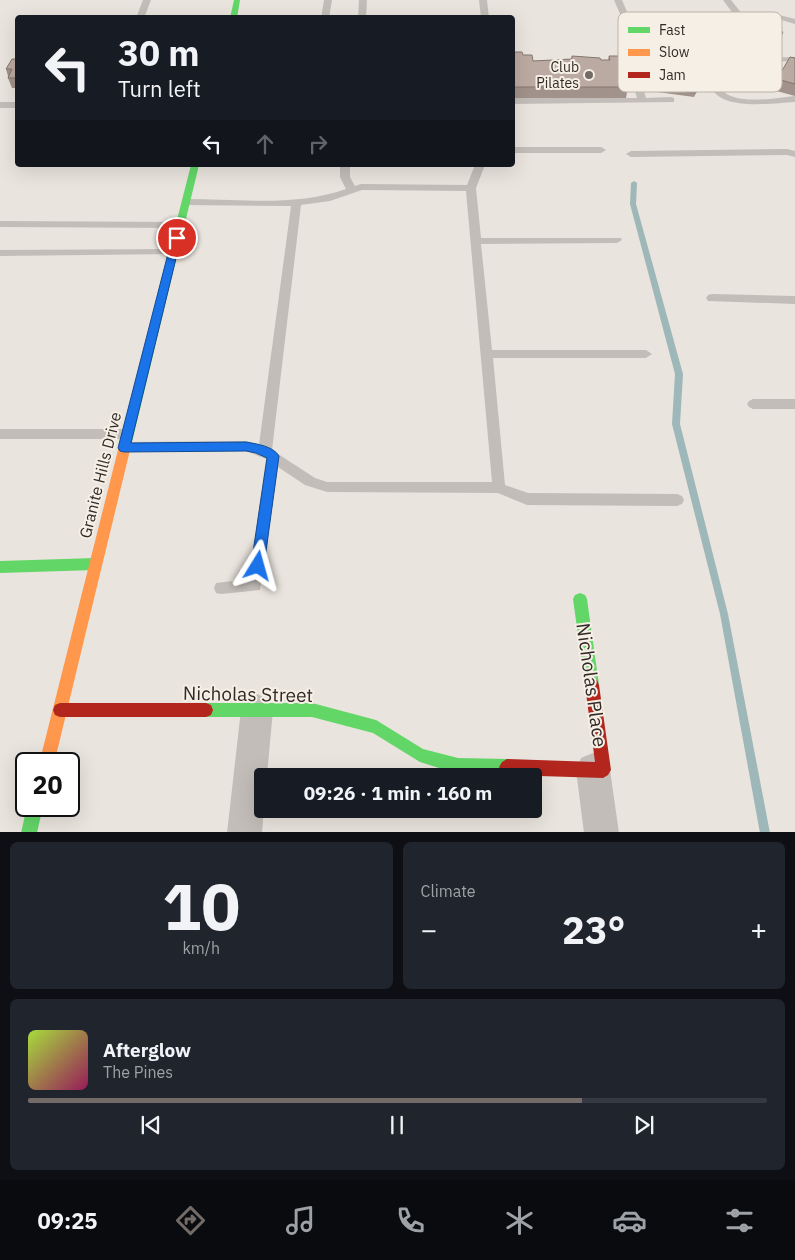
<!DOCTYPE html>
<html lang="en">
<head>
<meta charset="utf-8">
<style>
	:root { --surface:#171b24; --page:#20242c; --text:#f1f3f6; --muted:#9ea1a6; --line:#363941; --accent:#726b67 }
	body { margin:0; font-family:"IBM Plex Sans",sans-serif; background:var(--page); color:var(--text); height:100vh; display:flex; flex-direction:column; font-size:19px; white-space:nowrap }
	* { box-sizing:border-box; margin:0 }
	p { font-size:16px; color:var(--muted) }
	.icon { flex:none; width:28px; height:28px; fill:none; stroke:currentColor; stroke-width:2; stroke-linecap:round; stroke-linejoin:round }
	.map { position:relative; height:832px; overflow:hidden }
	.panel { display:flex; flex-direction:column; gap:10px; padding:10px; background:#0d0f14; flex:1 }
	.panel>* { flex:none }
	.top-card { position:absolute; left:15px; top:15px; width:500px; height:152px; border-radius:5px; box-shadow:0 5px 20px #0002; background:#171b24; color:var(--text); overflow:hidden }
	.speed { position:absolute; left:15px; top:752px; display:flex; gap:10px; font-size:25px; font-weight:700; text-align:center }
	.speed>* { display:grid; place-content:center; width:65px; height:65px; border-radius:50%; background:var(--surface); box-shadow:0 5px 20px #0002; line-height:1 }
	.speed .limit { border:2px solid #111; border-radius:8px; background:#fff; color:#111 }
	.pin { position:absolute; display:grid; place-items:center; width:42px; height:42px; color:#fff; margin:-21px; border:2px solid #fff; border-radius:50%; box-shadow:0 1px 5px #0007 }
	.me { position:absolute; width:55px; margin:-28px; rotate:8deg; stroke-linejoin:round; filter:drop-shadow(0 0 4px #0008) }
	.turn { display:flex; align-items:center; gap:18px; height:105px; padding:0 20px; font-size:22px }
	.turn .icon { width:65px; height:65px; stroke-width:2.5 }
	.turn b { display:block; font-size:35px; line-height:42px }
	.lanes { display:flex; align-items:center; height:48px; padding:0 20px; background:#0003; justify-content:center; gap:25px; direction:ltr }
	.lanes .off { opacity:.35 }
	.big { font-size:38px; font-weight:800; line-height:1.1 }
	.panel .card { flex:1; display:flex; flex-direction:column; justify-content:center; gap:8px; min-width:0; padding:0 18px; border-radius:8px; background:var(--page) }
	.panel .dial { align-items:center; gap:0 }
	.dial b { font-size:65px; line-height:1 }
	.song { display:flex; align-items:center; gap:15px }
	.cover { width:60px; height:60px; border-radius:8px; background:linear-gradient(135deg,hsl(80 70% 55%),hsl(330 70% 35%)) }
	.played { height:5px; border-radius:2px; background:linear-gradient(90deg,var(--accent) 75%,var(--line) 75%) }
	.keys { display:flex; justify-content:space-around; direction:ltr }
	.heat { display:flex; justify-content:space-between; align-items:center; font-size:28px; direction:ltr }
	.panel .tiles { flex:1; display:grid; gap:10px; grid-template-columns:1fr 1fr }
	.card:last-child { grid-column:span 2 }
	.trip { position:absolute; left:254px; top:768px; width:288px; height:50px; border-radius:5px; background:var(--surface); box-shadow:0 5px 20px #0002; font-weight:800; line-height:50px; text-align:center }
	.menu { display:flex; height:80px; justify-content:space-around; align-items:center; background:#090b0e; color:var(--muted) }
	.menu .icon { width:35px; height:35px }
	.menu .on { color:var(--accent) }
	.menu b { font-size:22px; color:var(--text) }
	.map>svg:first-child { display:block }
</style>
</head>
<body>
<div class="map">
<svg width="795" height="833" viewBox="0 0 795 833">
	<rect width="100%" height="100%" fill="#eae4de"/>
	<g fill="none" stroke-linecap="round" stroke-linejoin="round">
		<polygon fill="#9eb7b8" fill-rule="evenodd" points="634,181 637,183 636,204 683,374 680,424 728,614 770,833 760,833 720,614 672,424 675,374 630,204 631,183"/>
		<g fill="#c2bdb8" fill-rule="evenodd">
			<polygon points="143,0 151,0 144,18 136,18"/>
			<polygon points="324,0 332,0 329,18 321,18"/>
			<polygon points="359,0 367,0 366,18 358,18"/>
			<polygon points="479,0 487,0 489,18 481,18"/>
			<polygon points="614,0 622,0 634,28 633,30 626,28"/>
			<polygon points="723,0 731,0 743,15 779,15 795,19 795,24 778,19 737,19"/>
			<polygon points="625,50 632,52 646,98 671,97 674,98 674,102 512,104 512,98 637,98 624,52"/>
			<path d="M795 57V61L722 63C721 68 718 74 718 79 719 109 776 98 795 96V102C764 104 689 115 716 59Z"/>
			<rect x="0" y="102" width="18" height="6"/>
			<polygon points="512,147 601,147 606,150 601,153 512,153"/>
			<polygon points="787,149 795,151 795,157 787,155 631,157 626,154 631,151"/>
			<path d="M340 165H350V177L355 186 361 184 467 185 475 165H485L476 188 481 238H621L622 240 617 243 481 244 492 350H646L652 354 646 358H493L505 485 528 493 677 494 682 496 684 500 682 504 677 506 527 505 498 493 327 492 305 485 278 467 260 590 221 594 216 593 214 588 216 583 249 579 266 459 246 451 124 452 119 451 118 447 119 443 124 442 246 441 259 445 291 206 186 205 181 202 186 199C239 199 296 207 346 189L340 177ZM362 190 466 191 492 482H327L315 478 272 450 301 205 330 201Z"/>
			<polygon points="0,221 180,222 185,225 180,228 0,227"/>
			<polygon points="173,249 178,252 177,254 0,256 0,250"/>
			<polygon points="712,294 795,296 795,304 708,301 706,298 708,295"/>
			<polygon points="753,399 795,399 795,409 753,409 749,407 747,404 749,401"/>
			<polygon points="0,429 127,429 131,430 133,434 131,438 127,439 0,439"/>
		</g>
		<g fill="#c2bdb8" fill-rule="evenodd">
			<polygon points="257,694 268,699 273,710 267,776 262,776 264,809 262,833 227,833 241,710 246,699"/>
			<polygon points="593,753 605,758 610,770 619,833 584,833 576,770 581,758"/>
		</g>
		<g fill="#63d668" fill-rule="evenodd">
			<polygon points="234,0 240,0 237,18 230,18"/>
			<polygon points="191,165 199,165 131,446 129,449 121,449 119,446"/>
			<polygon points="95,558 100,560 101,564 100,568 95,570 0,573 0,561"/>
			<polygon points="580,593 585,595 587,599 599,685 597,690 592,692 587,690 585,685 573,599 575,595"/>
			<polygon points="206,703 312,703 376,720 423,749 458,758 507,759 512,762 515,767 512,772 507,775 458,774 420,762 373,733 312,717 206,717 201,715 199,710 201,705"/>
			<polygon points="27,806 43,806 37,833 21,833"/>
		</g>
		<polygon fill="#ff974d" fill-rule="evenodd" points="125,441 129,443 131,446 54,764 39,764 119,446 121,443"/>
		<g fill="#b3261e" fill-rule="evenodd">
			<polygon points="592,678 597,680 599,685 611,770 608,775 603,778 507,775 502,772 499,767 502,762 507,759 595,762 585,685 587,680"/>
			<polygon points="60,703 206,703 211,705 213,710 211,715 206,717 60,717 55,715 53,710 55,705"/>
		</g>
	</g>
	<g fill="#a1928b">
		<polygon points="733,16 783,33 778,47 737,47 729,29"/>
		<polygon points="666,27 696,93 694,97 657,92 658,80 654,80 656,66 653,66 656,48 657,44 660,45 664,41"/>
		<polygon points="512,52 523,55 533,61 571,59 572,56 601,60 608,60 609,56 628,87 626,98 512,98"/>
		<polygon points="795,58 795,96 773,90 777,79"/>
		<polygon points="18,59 18,88 12,88 8,78 8,76 6,69"/>
	</g>
	<g fill="#bbaaa2" stroke="#837771">
		<polygon points="733,16 773,16 783,33 742,33"/>
		<rect x="287" y="17" width="25" height="1"/>
		<polygon points="666,27 700,31 696,93 658,88 659,76 655,76 657,63 654,62 657,44 661,45 661,41 664,41"/>
		<polygon points="512,52 522,52 523,55 532,55 533,61 572,59 572,56 600,58 601,60 610,60 609,56 618,56 628,87 512,87"/>
		<polygon points="790,57 795,58 795,84 777,79"/>
		<polygon points="12,59 18,59 18,78 8,78 12,69 6,69"/>
	</g>
	<path fill="#1a73e8" stroke="#114b97" d="M177 235 181 238 131 443 246 442C257 444 273 446 279 456L264 566 262 571 258 572 253 571 251 566 267 458 256 453 246 451 124 452 120 451 118 448 172 238Z"/>
	<circle fill="#726b67" stroke="#f6efe5" stroke-width="2" cx="589" cy="75" r="5"/>
	<g text-anchor="middle" dominant-baseline="central" stroke-width="4" stroke-linejoin="round" paint-order="stroke">
		<g font-size="14" fill="#322a27" stroke="#f6efe5" text-anchor="end">
			<text x="579" y="67">Club<tspan x="579" dy="16">Pilates</tspan></text>
		</g>
		<g font-size="16" fill="#322a27" stroke="#f6efe5">
			<text transform="translate(100 475) rotate(-76)">Granite Hills Drive</text>
		</g>
		<g font-size="19" fill="#322a27" stroke="#f6efe5">
			<text transform="translate(592 685) rotate(82)">Nicholas Place</text>
			<text transform="translate(248 694) rotate(1)">Nicholas Street</text>
		</g>
	</g>
	<rect x="618" y="12" width="164" height="80" rx="8" fill="#f6efe5" stroke="#bbb4ac" stroke-width="1"/>
	<rect x="628" y="27" width="22" height="6" fill="#63d668"/>
	<rect x="628" y="49" width="22" height="7" fill="#ff974d"/>
	<rect x="628" y="72" width="22" height="6" fill="#b3261e"/>
	<g font-size="14" fill="#322a27">
		<text x="659" y="35">Fast</text>
		<text x="659" y="57">Slow</text>
		<text x="659" y="80">Jam</text>
	</g>
</svg>
<div class="speed"><div class="limit">20</div></div>
<div class="pin" style="left:177px;top:238px;background:#d93025"><svg class="icon" aria-label="arrive" viewBox="0 0 24 24"><path d="M6 21V4h12l-3 4 3 4H6"/></svg></div>
<svg class="me" style="left:258px;top:566px" viewBox="-20 -20 40 40"><path d="M0-17L14 15 0 8-14 15z" fill="#1a73e8" stroke="#fff" stroke-width="4"/></svg>
<div class="trip">09:26 · 1 min · 160 m</div>
<div class="top-card">
<div class="turn"><svg class="icon" aria-label="left" viewBox="0 0 24 24"><path d="M17 20v-9H6M10 6l-5 5 5 5"/></svg><div><b>30 m</b>Turn left</div></div>
<div class="lanes"><svg class="icon" aria-label="left" viewBox="0 0 24 24"><path d="M17 20v-9H6M10 6l-5 5 5 5"/></svg><svg class="icon off" aria-label="ahead" viewBox="0 0 24 24"><path d="M12 20V5M6 11l6-6 6 6"/></svg><svg class="icon off" aria-label="right" viewBox="0 0 24 24"><path d="M7 20v-9h11M14 6l5 5-5 5"/></svg></div>
</div>
</div>
<section class="panel">
<div class="tiles">
<div class="card dial"><b>10</b><p>km/h</p></div>
<div class="card"><p>Climate</p>
<div class="heat"><a>−</a><b class="big">23°</b><a>+</a></div>
</div>
<div class="card">
<div class="song"><i class="cover"></i><div><b>Afterglow</b><p>The Pines</p></div></div>
<div class="played"></div>
<div class="keys"><svg class="icon" aria-label="previous" viewBox="0 0 24 24"><path d="M18 5L8 12l10 7zM5 5v14"/></svg><svg class="icon" aria-label="pause" viewBox="0 0 24 24"><path d="M8 5v14M16 5v14"/></svg><svg class="icon" aria-label="next" viewBox="0 0 24 24"><path d="M6 5l10 7-10 7zM19 5v14"/></svg></div>
</div>
</div>
</section>
<nav class="menu">
<b>09:25</b>
<svg class="icon on" aria-label="directions" viewBox="0 0 24 24"><path d="M12 3l9 9-9 9-9-9zM9 14v-3h6M13 9l2 2-2 2"/></svg>
<svg class="icon" aria-label="music" viewBox="0 0 24 24"><path d="M9 18V5l10-2v13"/><circle cx="6" cy="18" r="3"/><circle cx="16" cy="16" r="3"/></svg>
<svg class="icon" aria-label="phone" viewBox="0 0 24 24"><path d="M5 4h4l2 5-3 2q2 4 5 5l2-3 5 2v4C11 20 4 13 5 4z"/></svg>
<svg class="icon" aria-label="climate" viewBox="0 0 24 24"><path d="M12 3v18M4 7l16 10M4 17L20 7"/></svg>
<svg class="icon" aria-label="car" viewBox="0 0 24 24"><path d="M5 17H2v-5l4-1 3-4h7l3 4 3 1v5h-3M9 17h6M6 11h13"/><circle cx="7" cy="17" r="2"/><circle cx="17" cy="17" r="2"/></svg>
<svg class="icon" aria-label="filters" viewBox="0 0 24 24"><path d="M4 7h16M4 17h16"/><circle cx="9" cy="7" r="2"/><circle cx="15" cy="17" r="2"/></svg>
</nav>
</body>
</html>
